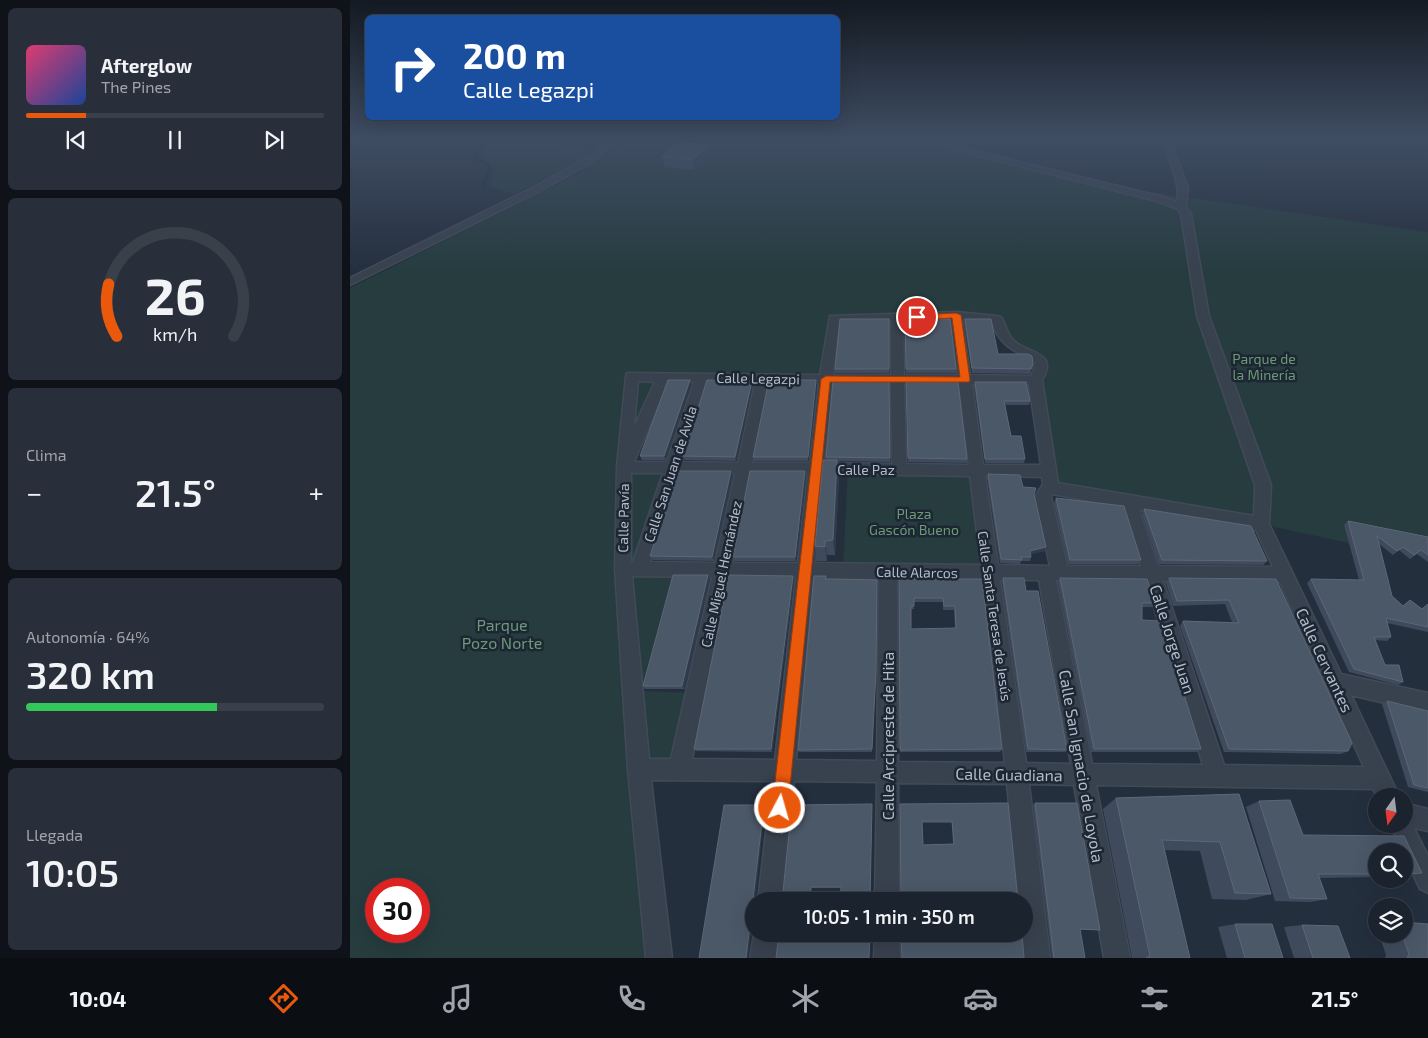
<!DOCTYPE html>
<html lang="es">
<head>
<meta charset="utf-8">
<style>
	:root { --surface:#1b232e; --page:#282f3a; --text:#f1f3f6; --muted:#a0a4aa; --line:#39404a; --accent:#ea580c }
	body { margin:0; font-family:"Exo 2",sans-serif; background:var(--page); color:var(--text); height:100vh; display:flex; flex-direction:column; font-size:19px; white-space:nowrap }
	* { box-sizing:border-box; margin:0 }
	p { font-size:16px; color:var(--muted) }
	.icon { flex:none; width:28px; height:28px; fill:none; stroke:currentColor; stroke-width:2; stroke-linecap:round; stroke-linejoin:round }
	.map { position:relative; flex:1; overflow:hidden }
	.side { display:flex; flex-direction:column; gap:8px; padding:8px; background:#0f1319; width:350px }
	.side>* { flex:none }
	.hud { position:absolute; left:15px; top:15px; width:475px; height:105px; border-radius:8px; box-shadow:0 5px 20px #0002,0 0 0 1px var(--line); background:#1a4fa0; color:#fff; overflow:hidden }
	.needle { width:32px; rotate:194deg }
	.buttons { position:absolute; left:1018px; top:788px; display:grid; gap:10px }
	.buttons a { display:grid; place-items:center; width:45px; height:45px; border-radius:50%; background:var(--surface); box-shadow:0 5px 20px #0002,0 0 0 1px var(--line); font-size:25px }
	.speed { position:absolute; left:15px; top:878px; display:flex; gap:10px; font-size:25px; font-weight:700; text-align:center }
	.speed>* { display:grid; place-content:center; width:65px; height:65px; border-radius:50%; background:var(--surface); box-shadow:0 5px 20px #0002,0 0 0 1px var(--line); line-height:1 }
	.speed .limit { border:8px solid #d22; background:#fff; color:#111 }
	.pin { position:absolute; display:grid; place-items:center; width:42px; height:42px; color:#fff; margin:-21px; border:2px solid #fff; border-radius:50%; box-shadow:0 1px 5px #0007 }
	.me { position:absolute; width:55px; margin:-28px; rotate:6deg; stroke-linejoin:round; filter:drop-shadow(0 0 4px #0008) }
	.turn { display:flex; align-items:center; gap:18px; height:105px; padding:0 15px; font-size:22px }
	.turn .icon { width:65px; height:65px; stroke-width:2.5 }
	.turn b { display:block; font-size:35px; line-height:42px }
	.big { font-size:38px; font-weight:600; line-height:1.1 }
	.side .card { flex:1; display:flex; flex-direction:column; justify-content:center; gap:8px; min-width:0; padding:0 18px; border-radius:8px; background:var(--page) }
	.side .dial { align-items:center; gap:0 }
	.dial svg { height:130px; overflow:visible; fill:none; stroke:var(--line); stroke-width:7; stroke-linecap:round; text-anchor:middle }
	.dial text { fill:var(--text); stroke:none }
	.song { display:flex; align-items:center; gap:15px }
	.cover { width:60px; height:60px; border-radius:8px; background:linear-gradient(135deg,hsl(340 70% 55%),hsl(220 70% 35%)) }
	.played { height:5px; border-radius:2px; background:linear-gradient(90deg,var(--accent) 20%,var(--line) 20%) }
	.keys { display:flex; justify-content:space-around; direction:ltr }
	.heat { display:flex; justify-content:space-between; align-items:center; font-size:28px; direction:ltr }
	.charge { height:8px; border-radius:4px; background:linear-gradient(90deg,#34c759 64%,var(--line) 0) }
	.trip { position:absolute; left:395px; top:892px; width:288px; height:50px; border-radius:25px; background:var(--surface); box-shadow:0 5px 20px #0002,0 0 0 1px var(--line); font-weight:600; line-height:50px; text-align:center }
	.tabs { display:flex; height:80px; justify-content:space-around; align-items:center; background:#0b0e12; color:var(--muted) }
	.tabs .icon { width:35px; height:35px }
	.tabs .active { color:var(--accent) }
	.tabs b { font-size:22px; color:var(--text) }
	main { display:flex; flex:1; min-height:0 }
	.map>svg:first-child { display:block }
</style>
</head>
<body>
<main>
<section class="side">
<div class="card">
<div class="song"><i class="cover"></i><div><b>Afterglow</b><p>The Pines</p></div></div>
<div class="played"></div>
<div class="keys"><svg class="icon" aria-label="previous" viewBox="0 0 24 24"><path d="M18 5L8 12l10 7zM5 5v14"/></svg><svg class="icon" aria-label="pause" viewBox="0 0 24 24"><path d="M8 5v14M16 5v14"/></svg><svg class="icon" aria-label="next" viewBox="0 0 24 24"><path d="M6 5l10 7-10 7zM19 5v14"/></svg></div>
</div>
<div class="card dial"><svg viewBox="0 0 100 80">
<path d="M14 69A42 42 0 1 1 86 69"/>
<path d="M14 69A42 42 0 0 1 9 37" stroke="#ea580c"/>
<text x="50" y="56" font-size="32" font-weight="700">26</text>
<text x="50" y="72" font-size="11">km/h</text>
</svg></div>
<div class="card"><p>Clima</p>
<div class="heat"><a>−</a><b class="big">21.5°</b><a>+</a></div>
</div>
<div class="card"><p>Autonomía · 64%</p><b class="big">320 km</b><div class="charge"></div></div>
<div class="card"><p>Llegada</p><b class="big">10:05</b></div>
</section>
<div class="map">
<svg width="1078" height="958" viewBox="0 0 1078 958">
	<rect width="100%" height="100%" fill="#242f3e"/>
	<g fill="#263c3f" fill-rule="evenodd">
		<polygon points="143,138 225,138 212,147 241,150 226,163 164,194 139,186 146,168 130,156 133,149 142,142"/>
		<path d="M279 138H550L760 186 1078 232V542L995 526 999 543 911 524 708 490 689 375 697 363 688 357 665 347 647 319 484 318 476 379 282 376 274 467 322 468 290 569 324 570 294 691 345 693 329 770 289 769 309 958H0V288L230 173ZM26 889H69V931H26Z"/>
		<polygon points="290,382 305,382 281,441 288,387"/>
		<polygon points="498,469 626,470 639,573 493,571"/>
	</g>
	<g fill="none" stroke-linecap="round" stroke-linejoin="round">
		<polyline stroke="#17263c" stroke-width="2.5" points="133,185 140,168 136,163 124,158 125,154 134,145 134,138"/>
		<defs>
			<g id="street">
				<polygon points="264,138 273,138 239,164 190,191 0,285 0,278 184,187 233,160"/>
				<path d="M557 138H570L813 197 827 202C831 177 816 162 814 138H822L823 148 838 188 836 207 841 214 859 316 921 485 919 524 991 674 1078 693V713L1001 695 1049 796H1027L1023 789 746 785 780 958H754L724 785 679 784 700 958H674L672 934H674V901H669L657 784 548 783 549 901H525L527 782 444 781 432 901H408L422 781 301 780 322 958H296L278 769 265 569 267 467 276 376 277 373 470 375 480 316 606 312 647 316 651 317C656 325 657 334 664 341 679 354 709 352 692 380L708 483 904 516 905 485 847 316 831 214 828 209 807 201ZM601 319 608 375H554L553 321ZM612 319 642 322C648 343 663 352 683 359L684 369 681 376 620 375ZM489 321H541V375H483ZM288 381 305 382 284 427ZM318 382H344L317 462H284ZM357 382 405 383 388 463 332 462ZM418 383H469L460 463H402ZM482 383H541L542 464 474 463ZM554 384H609L619 465 556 464ZM622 384H679L691 465H633ZM281 473H313L283 562H281ZM328 473 385 474 365 563 300 562ZM400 474H458L448 563H382ZM473 474 620 476 631 565 465 563ZM635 476 692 477 693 484 685 497 700 566 648 565ZM702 494 773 507 791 566H717L701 497ZM789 510 906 530 923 567 808 566ZM282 576 362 577 321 759H299ZM379 577 446 578 425 760 342 759ZM463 578 529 579 527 761 446 760ZM547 579 633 580 655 763 548 762ZM650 580H689L721 764 676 763ZM706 580 796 581 853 765 742 764ZM813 581 930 582 1014 767 874 765Z"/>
				<polygon points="1054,803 1078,809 1078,831 1064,828 1078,856 1078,893 1070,889 1040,824 1054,824"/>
				<polygon points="404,934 428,934 426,958 400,958"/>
				<polygon points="525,934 549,934 550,958 524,958"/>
			</g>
		</defs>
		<use href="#street" stroke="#414a57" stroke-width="3"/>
		<use href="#street" fill="#38414e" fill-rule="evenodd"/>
	</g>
	<g fill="#3f4b5c" fill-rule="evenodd">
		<polygon points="361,156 344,170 315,167 312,157"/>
		<polygon points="539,319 539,373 485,373 485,369"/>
		<polygon points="555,319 606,369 606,373 556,373"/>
		<polygon points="615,319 648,354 683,364 680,374 622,373 614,323"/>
		<polygon points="340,380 341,384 316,460 292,460 290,456"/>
		<polygon points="466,380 467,385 458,461 404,461 403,457"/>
		<polygon points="402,381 403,385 386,461 335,460 333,456"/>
		<polygon points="539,381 540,462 488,461 489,476 485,555 477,555 477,561 467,561 465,546 476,460 476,457"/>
		<polygon points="556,382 617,459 617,463 558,462"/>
		<polygon points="625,382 680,401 679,405 655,405 661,436 675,459 674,463 635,463 624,386"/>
		<polygon points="638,474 684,494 696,547 695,551 680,554 681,557 680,561 671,561 670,564 650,563 637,478"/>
		<polygon points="383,476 364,561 303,560 300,556"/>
		<polygon points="456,476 446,561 384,561 383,557"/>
		<polygon points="706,498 791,560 788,564 718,564 704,503"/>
		<polygon points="794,509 917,561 913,565 809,564 792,514"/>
		<polygon points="998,521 1078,537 1078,562 1067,554 1060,559 1049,550 1043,555 1029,544 1042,596 1053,606 1071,609 1078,604 1078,632 1037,623 1041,637 1037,641 1025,640 1035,665 1053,682 1048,685 999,672 957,583 961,579 1009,580 994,525"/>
		<polygon points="358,575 360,579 335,689 295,689 293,686"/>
		<polygon points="476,576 476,579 527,580 522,752 449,752 448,750"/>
		<polygon points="653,578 676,591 717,750 715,752 676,752 652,582"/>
		<polygon points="710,578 805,603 802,607 792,607 792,620 851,749 847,752 741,752 708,582"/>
		<polygon points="819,578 926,579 998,751 991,754 874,752 830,626 833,621 882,622 875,604 823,606 816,583"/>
		<path d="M549 579H632L652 749 650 752H550ZM564 602H593V610H604L605 628 561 629V609H564Z"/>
		<polygon points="444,580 422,752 346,751 344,749"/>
		<polygon points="1037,701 1078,711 1078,792 1058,787 1032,704"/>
		<polygon points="889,794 921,894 896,900 862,899 850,851 815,850 840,958 781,958 782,958 753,809 766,798"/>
		<polygon points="909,801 953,835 1026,851 1026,877 969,878 977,899 961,902 925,901 896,807"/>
		<path d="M658 803 551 900 550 806ZM572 823H602L603 844 573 845Z"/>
		<polygon points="685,803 750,930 730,930 735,958 702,958 683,805"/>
		<polygon points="522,804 490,888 462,888 432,901"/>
		<polygon points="1072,873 1054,877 1054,874"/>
		<polygon points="885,924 933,958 877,958 868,927"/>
		<polygon points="952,925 1000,958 944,958 934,927"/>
		<polygon points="1029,934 1054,934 1078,958 1035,958 1036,955"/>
	</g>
	<g fill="#2f3b4b">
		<polygon points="359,146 361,156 344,170 342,160"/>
		<polygon points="340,380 341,384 316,460 314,456"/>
		<polygon points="466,380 467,385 458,461 458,457"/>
		<polygon points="402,381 403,385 386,461 385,457"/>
		<polygon points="487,460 489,476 485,555 483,540"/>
		<polygon points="381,471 383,476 364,561 362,557"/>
		<polygon points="455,471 456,476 446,561 445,557"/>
		<polygon points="475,541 477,555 477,561 475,547"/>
		<polygon points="696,547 695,551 678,554 680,551"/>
		<polygon points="358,575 360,579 335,689 332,686"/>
		<polygon points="443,576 444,580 422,752 421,749"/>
		<polygon points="414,805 415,807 405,901 404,901 404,908 398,958 396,958"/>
		<polygon points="461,887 462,888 461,901 460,901"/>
	</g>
	<g fill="#4b5868" stroke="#5c6777" fill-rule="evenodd">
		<polygon points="335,142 359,146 342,160 312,157 324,144 333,145"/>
		<polygon points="490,319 539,319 539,369 485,369"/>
		<polygon points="555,319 600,319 606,369 556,369"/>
		<polygon points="615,319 641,319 648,354 678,354 682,356 683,364 681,369 622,368"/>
		<polygon points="318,380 340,380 314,456 290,456"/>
		<polygon points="357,380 402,381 385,457 333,456"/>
		<polygon points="419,380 466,380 458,457 403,457"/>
		<polygon points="483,381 539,381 540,458 476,457"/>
		<polygon points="556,382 608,382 617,459 558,458"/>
		<polygon points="625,382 676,382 680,401 654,401 661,436 671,436 675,459 635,459"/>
		<polygon points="473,460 487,460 483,540 475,541 475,547 465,546"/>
		<polygon points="328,471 381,471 362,557 300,556"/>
		<polygon points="400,471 455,471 445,557 383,557"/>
		<polygon points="638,474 670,475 673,487 686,488 684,494 696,547 680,551 681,557 671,557 672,560 651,559"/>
		<polygon points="706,498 774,506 791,560 720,560"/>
		<polygon points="794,509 901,526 917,561 812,560"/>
		<polygon points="998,521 1078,537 1078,555 1071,550 1064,555 1053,547 1047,551 1027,536 1042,596 1053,606 1060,600 1072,609 1078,604 1078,627 1036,618 1041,637 1024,637 1035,665 1049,665 1053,682 1004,669 961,579 1014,580"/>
		<polygon points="323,575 358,575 332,686 293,686"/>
		<polygon points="379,575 443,576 421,749 344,749"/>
		<polygon points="464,576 476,576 475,579 527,580 526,671 522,749 448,750"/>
		<polygon points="653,578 674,578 676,591 688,591 717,750 678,749"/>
		<polygon points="710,578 797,579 805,603 792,603 792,620 811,621 851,749 744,749"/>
		<polygon points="819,578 926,579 1002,743 998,751 879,749 833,621 889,623 879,600 827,601"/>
		<path d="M549 579H632L652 749 550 750ZM564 598H593L594 606H605L606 628 561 629V606H564Z"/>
		<polygon points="1037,701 1078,711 1078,788 1064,785"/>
		<polygon points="889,794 921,894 885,893 870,842 812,840 840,958 796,958 800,956 766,798"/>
		<polygon points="940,800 953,835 1054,836 1072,873 1054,874 1054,851 1026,851 1026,874 968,874 977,899 940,898 909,801"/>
		<path d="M658 803 668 901H548L551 900 550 804ZM572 821H602L604 844 573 845Z"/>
		<polygon points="685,803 727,803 750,930 730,929 735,958 704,958"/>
		<polygon points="522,804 520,901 490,901 491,887 461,887 460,901 432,901 442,805"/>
		<polygon points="374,805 414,805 396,958 349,958"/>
		<polygon points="1054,922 1078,924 1078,958 1057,958 1059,954 1052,934 1054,934"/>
		<polygon points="885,924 922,924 933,958 895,958"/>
		<polygon points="952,925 988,926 1000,958 963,958"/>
		<polygon points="429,934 520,934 519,958 426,958"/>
		<polygon points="551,934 672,934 674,958 551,958 552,958"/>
	</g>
	<linearGradient id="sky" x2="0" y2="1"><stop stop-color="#141a22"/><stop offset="0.51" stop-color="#3f4d63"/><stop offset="1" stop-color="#3f4d63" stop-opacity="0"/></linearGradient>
	<rect width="1078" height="272" fill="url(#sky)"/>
	<polygon fill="#ea580c" stroke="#983908" points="606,313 611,315 620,380 619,382 480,382 438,808 436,814 430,816 424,814 422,808 471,379 476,376 610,377 602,318 567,320 563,317 567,315"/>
	<g text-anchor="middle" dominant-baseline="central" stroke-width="5" stroke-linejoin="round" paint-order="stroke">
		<g font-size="14" fill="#6b9a76" stroke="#1d2633">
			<text x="914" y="358">Parque de<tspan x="914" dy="16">la Minería</tspan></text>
			<text x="564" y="513">Plaza<tspan x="564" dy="16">Gascón Bueno</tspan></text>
		</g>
		<g font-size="14" fill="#b4bcc9" stroke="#1d2633">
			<text transform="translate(408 378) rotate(1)">Calle Legazpi</text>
			<text x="516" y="469">Calle Paz</text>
			<text transform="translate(320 474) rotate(-72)">Calle San Juan de Avila</text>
			<text transform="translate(273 518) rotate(-89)">Calle Pavía</text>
			<text transform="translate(567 572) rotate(1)">Calle Alarcos</text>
			<text transform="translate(371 574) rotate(-78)">Calle Miguel Hernández</text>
			<text transform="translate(645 616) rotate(82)">Calle Santa Teresa de Jesús</text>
		</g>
		<g font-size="16" fill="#6b9a76" stroke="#1d2633">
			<text x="152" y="624">Parque<tspan x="152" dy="18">Pozo Norte</tspan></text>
		</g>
		<g font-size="16" fill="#b4bcc9" stroke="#1d2633">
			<text transform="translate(823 639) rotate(72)">Calle Jorge Juan</text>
			<text transform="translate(975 660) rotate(65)">Calle Cervantes</text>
			<text transform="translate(537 736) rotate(-90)">Calle Arcipreste de Hita</text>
			<text transform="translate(732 766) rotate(80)">Calle San Ignacio de Loyola</text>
			<text transform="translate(659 774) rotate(1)">Calle Guadiana</text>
		</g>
	</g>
</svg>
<div class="buttons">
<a><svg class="needle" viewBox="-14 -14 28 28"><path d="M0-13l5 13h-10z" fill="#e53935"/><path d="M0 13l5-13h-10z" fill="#a0a4aa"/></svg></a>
<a><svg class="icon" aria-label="search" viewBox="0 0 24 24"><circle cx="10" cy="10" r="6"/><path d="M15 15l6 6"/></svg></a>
<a><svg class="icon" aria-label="layers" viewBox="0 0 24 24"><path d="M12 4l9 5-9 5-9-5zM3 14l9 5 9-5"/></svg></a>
</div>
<div class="speed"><div class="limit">30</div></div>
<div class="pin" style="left:567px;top:317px;background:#d93025"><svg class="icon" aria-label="arrive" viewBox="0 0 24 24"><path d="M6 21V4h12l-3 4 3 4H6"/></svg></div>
<svg class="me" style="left:430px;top:808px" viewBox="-20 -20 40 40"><circle r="17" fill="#ea580c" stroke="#fff" stroke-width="3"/><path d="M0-11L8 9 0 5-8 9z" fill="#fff"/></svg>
<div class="trip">10:05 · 1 min · 350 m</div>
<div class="hud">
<div class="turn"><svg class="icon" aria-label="right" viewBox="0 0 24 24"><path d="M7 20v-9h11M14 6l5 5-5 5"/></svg><div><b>200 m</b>Calle Legazpi</div></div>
</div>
</div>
</main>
<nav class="tabs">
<b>10:04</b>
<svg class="icon active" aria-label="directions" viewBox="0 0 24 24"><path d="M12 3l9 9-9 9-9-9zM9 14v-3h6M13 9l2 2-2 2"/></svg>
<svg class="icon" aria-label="music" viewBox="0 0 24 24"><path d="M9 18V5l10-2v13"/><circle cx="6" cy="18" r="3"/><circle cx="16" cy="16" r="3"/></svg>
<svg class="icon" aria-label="phone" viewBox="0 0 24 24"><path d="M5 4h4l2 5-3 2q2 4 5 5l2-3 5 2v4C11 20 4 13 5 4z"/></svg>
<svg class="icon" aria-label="climate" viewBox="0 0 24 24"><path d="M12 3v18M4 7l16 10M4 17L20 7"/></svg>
<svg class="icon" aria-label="car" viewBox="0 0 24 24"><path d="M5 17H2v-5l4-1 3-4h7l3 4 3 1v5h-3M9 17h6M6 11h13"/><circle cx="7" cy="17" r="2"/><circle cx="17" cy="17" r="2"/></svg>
<svg class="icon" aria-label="filters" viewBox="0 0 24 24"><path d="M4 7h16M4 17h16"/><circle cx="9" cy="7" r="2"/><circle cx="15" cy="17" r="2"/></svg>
<b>21.5°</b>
</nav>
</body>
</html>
